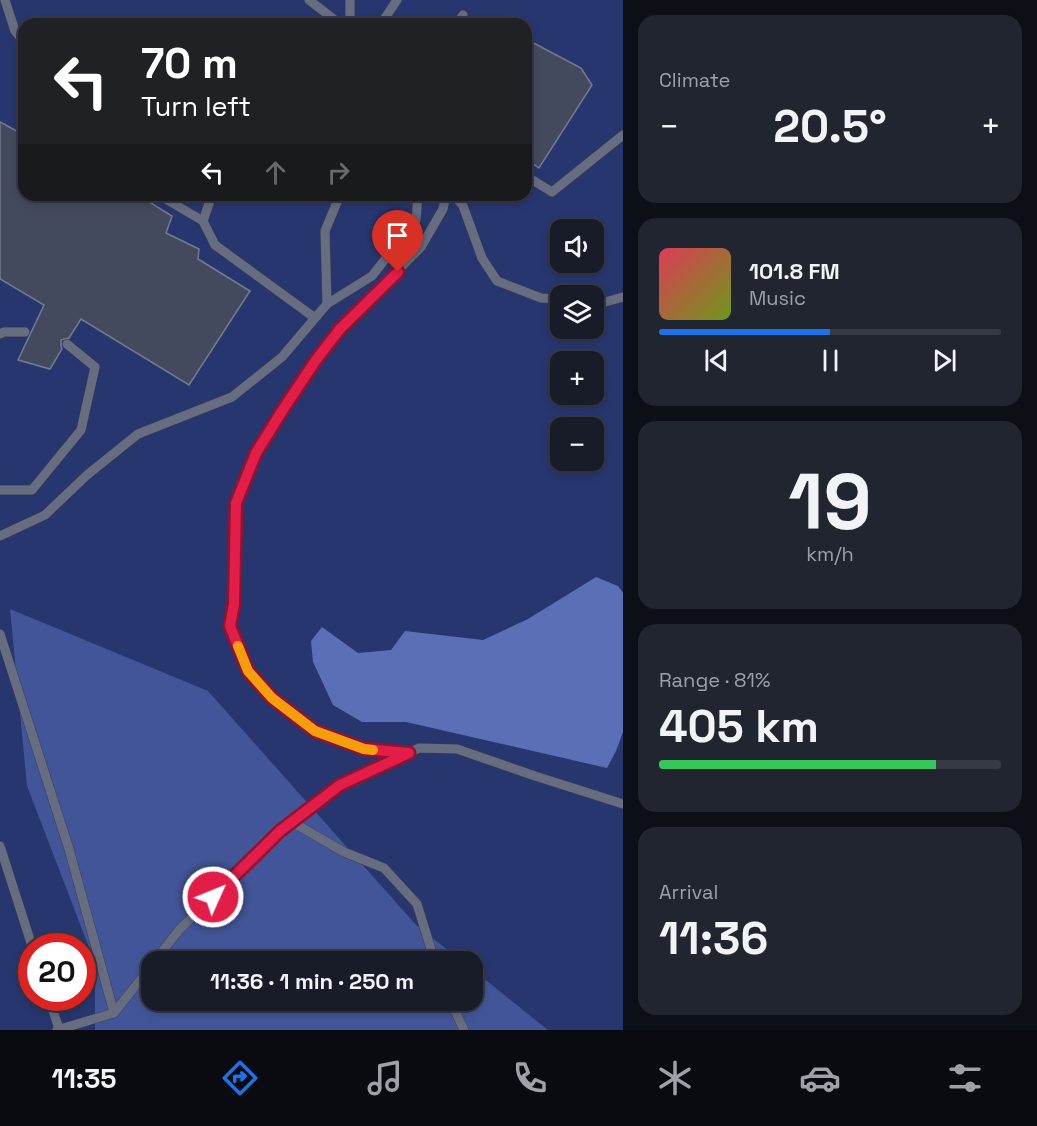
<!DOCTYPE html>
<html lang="en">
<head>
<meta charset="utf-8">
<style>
	:root { --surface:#171c28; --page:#202530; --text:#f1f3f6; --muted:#9ea1a8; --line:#363a45; --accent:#1a73e8 }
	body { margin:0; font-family:"Space Grotesk",sans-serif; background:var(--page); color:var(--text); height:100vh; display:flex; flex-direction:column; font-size:22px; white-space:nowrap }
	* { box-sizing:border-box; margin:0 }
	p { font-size:20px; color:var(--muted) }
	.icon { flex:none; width:33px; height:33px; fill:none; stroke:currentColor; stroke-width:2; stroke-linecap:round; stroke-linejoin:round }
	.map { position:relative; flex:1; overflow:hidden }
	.drawer { display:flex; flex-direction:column; gap:15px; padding:15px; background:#0d0f16; width:414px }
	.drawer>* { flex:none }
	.guide { position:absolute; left:18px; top:18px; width:514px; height:183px; border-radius:18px; box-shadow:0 3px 9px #0003,0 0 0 2px var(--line); background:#202124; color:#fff; overflow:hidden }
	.tools { position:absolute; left:550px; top:219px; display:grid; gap:12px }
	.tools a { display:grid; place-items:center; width:54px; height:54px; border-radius:12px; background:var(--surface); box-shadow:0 3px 9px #0003,0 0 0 2px var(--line); font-size:30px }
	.speed { position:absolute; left:18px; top:933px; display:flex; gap:12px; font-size:30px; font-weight:700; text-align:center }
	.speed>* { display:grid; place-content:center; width:78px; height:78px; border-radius:50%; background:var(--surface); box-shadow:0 3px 9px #0003,0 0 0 2px var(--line); line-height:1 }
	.speed .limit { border:9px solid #d22; background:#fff; color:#111 }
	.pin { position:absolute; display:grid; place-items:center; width:51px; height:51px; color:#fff; margin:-62px -26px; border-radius:50% 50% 50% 0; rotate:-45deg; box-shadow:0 0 6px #0007 }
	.pin .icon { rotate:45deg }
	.me { position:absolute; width:66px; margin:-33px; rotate:46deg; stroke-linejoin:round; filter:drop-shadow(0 0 4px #0008) }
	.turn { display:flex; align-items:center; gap:21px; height:126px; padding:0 24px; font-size:27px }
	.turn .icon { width:78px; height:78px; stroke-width:2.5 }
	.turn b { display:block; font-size:42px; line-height:51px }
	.lanes { display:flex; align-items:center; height:57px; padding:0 24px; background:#0003; justify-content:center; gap:30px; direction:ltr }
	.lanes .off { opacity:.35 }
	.big { font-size:45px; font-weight:700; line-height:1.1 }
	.drawer .widget { flex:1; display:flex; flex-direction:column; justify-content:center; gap:9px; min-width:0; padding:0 21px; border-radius:18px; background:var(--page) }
	.drawer .dial { align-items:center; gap:0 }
	.dial b { font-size:78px; line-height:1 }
	.song { display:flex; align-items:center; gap:18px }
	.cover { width:72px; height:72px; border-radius:9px; background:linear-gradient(135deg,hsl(350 70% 55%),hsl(80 70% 35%)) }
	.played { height:6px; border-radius:3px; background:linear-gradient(90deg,var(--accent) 50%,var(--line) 50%) }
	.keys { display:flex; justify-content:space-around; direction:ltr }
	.heat { display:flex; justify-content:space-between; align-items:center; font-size:33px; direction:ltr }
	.charge { height:9px; border-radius:4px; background:linear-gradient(90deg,#34c759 81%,var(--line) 0) }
	.trip { position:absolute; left:141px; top:951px; width:342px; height:60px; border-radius:18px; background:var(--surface); box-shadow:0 3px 9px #0003,0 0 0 2px var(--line); font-weight:700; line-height:60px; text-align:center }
	.tab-bar { display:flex; height:96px; justify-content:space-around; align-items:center; background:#090b10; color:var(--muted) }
	.tab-bar .icon { width:42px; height:42px }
	.tab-bar .selected { color:var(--accent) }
	.tab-bar b { font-size:27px; color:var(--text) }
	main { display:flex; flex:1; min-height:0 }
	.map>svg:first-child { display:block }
</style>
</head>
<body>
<main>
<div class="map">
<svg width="623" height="1030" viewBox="0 0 623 1030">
	<rect width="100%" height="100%" fill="#1f2535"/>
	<path fill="#27366e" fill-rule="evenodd" d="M0 0H623V1030H0ZM24 24H526V195H24ZM561 230H594V262H561ZM561 296H594V328H561ZM561 362H594V394H561ZM561 428H594V460H561ZM32 946H82V998H32ZM152 962H472V1000H152Z"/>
	<polygon fill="#425598" points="10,609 208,691 417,926 462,961 152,962 152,1000 472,1000 473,970 548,1030 95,1030 95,963 27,786"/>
	<polygon fill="#5a6fb5" points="596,577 618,586 623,593 623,732 616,751 607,768 406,722 362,722 333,705 313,662 311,641 322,627 358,653 391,650 405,631 483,640 528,619"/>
	<g fill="#444a5d" stroke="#747b8f" stroke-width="1.5">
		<polygon points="526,39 581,68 592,85 539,168 526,159"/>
		<polygon points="0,122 24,135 24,195 138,195 172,216 166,233 199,249 198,259 250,291 189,385 81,319 69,338 61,340 61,346 62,349 50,369 18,360 44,305 0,279"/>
	</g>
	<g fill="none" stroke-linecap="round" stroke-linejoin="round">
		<defs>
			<g id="lane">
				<polyline points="5,0 15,31 24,42"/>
				<polyline points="309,0 340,24"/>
				<polyline points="350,24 350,0"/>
				<polyline points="381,24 397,0"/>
				<polyline points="457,24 463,15"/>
				<polyline points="526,176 552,192 623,135"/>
				<polyline points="159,195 203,221"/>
				<polyline points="212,195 203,221 215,245 315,318"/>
				<polyline points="454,195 463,206 482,258 497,281 541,298 561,299"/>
				<polyline points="594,301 605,302 623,297"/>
				<polyline points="327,304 325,231 340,195"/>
				<polyline points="0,334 4,332 25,332"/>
				<polyline points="0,490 32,490 81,430 95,367 67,344"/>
				<polyline points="0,536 45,515 87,475 138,434 232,397 282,357 327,304 372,276 416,220 418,195"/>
				<polyline points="0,634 69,849 114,1013 57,1030"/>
				<polyline points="409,753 364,749 315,731 272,698 248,671 230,626 234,604 236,503 257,453 282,410 316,360 340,329 421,247 443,209 446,195"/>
				<polyline points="292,822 344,852 384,868 417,904 435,962"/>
				<polyline points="0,846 32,946"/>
				<polyline points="154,962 179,930 280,831 340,785 419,748 457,749 535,776 623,804"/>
				<polyline points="49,998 59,1029"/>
				<polyline points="450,1000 464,1030"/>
				<polyline points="114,1013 152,965"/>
			</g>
		</defs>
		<use href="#lane" stroke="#3b3f4d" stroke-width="10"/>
		<use href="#lane" stroke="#666d81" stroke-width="9"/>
	</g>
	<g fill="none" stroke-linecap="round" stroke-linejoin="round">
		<defs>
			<polyline id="route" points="213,897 280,831 340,785 409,753 364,749 315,731 272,698 248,671 230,626 234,604 236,503 256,453 282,411 316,360 340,329 398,272"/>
		</defs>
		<use href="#route" stroke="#92132f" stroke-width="15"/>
		<use href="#route" stroke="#e11d48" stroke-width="10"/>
		<polyline stroke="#f59e0b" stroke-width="10" points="238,646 248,671 272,698 315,731 364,749 373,750"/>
	</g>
</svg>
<div class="tools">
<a><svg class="icon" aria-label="sound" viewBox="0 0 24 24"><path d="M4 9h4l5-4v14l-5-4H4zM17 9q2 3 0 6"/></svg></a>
<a><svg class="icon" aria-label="layers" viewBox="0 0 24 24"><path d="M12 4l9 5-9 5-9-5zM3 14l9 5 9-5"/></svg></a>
<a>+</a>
<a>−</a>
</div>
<div class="speed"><div class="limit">20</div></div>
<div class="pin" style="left:398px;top:272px;background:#d93025"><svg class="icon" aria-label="arrive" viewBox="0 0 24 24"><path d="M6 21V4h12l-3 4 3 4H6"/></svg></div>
<svg class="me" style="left:213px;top:897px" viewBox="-20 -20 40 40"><circle r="17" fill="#e11d48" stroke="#fff" stroke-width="3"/><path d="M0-11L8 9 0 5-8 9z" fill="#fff"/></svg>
<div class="trip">11:36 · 1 min · 250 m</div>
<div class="guide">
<div class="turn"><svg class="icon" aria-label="left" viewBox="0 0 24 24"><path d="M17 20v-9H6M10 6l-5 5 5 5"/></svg><div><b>70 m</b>Turn left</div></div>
<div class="lanes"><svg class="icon" aria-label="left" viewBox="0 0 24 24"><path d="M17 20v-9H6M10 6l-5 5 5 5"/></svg><svg class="icon off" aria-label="ahead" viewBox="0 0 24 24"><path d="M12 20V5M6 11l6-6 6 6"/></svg><svg class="icon off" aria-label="right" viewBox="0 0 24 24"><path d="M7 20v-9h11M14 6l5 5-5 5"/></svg></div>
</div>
</div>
<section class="drawer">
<div class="widget"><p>Climate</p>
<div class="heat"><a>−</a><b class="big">20.5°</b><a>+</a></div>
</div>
<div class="widget">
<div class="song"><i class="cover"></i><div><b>101.8 FM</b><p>Music</p></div></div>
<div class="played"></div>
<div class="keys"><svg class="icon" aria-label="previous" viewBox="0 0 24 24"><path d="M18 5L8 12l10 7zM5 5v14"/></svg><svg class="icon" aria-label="pause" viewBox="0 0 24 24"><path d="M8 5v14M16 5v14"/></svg><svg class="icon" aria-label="next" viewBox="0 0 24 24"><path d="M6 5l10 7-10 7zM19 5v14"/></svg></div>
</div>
<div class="widget dial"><b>19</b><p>km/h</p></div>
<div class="widget"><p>Range · 81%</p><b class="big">405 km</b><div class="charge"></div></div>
<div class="widget"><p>Arrival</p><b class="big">11:36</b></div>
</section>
</main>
<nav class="tab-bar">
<b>11:35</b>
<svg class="icon selected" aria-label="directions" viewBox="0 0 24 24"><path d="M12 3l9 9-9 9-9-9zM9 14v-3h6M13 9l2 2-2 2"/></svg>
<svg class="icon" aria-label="music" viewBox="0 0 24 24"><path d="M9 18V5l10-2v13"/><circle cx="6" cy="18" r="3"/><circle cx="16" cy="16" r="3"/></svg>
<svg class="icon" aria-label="phone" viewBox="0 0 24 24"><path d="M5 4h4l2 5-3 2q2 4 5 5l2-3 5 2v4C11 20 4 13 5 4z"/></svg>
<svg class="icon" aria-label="climate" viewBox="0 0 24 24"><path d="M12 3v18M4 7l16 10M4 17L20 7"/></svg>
<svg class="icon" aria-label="car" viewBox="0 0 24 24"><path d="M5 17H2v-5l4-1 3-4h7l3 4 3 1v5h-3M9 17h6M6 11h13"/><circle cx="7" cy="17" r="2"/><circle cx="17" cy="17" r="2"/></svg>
<svg class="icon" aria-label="filters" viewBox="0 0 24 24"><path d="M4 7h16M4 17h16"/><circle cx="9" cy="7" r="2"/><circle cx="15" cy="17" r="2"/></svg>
</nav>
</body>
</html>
